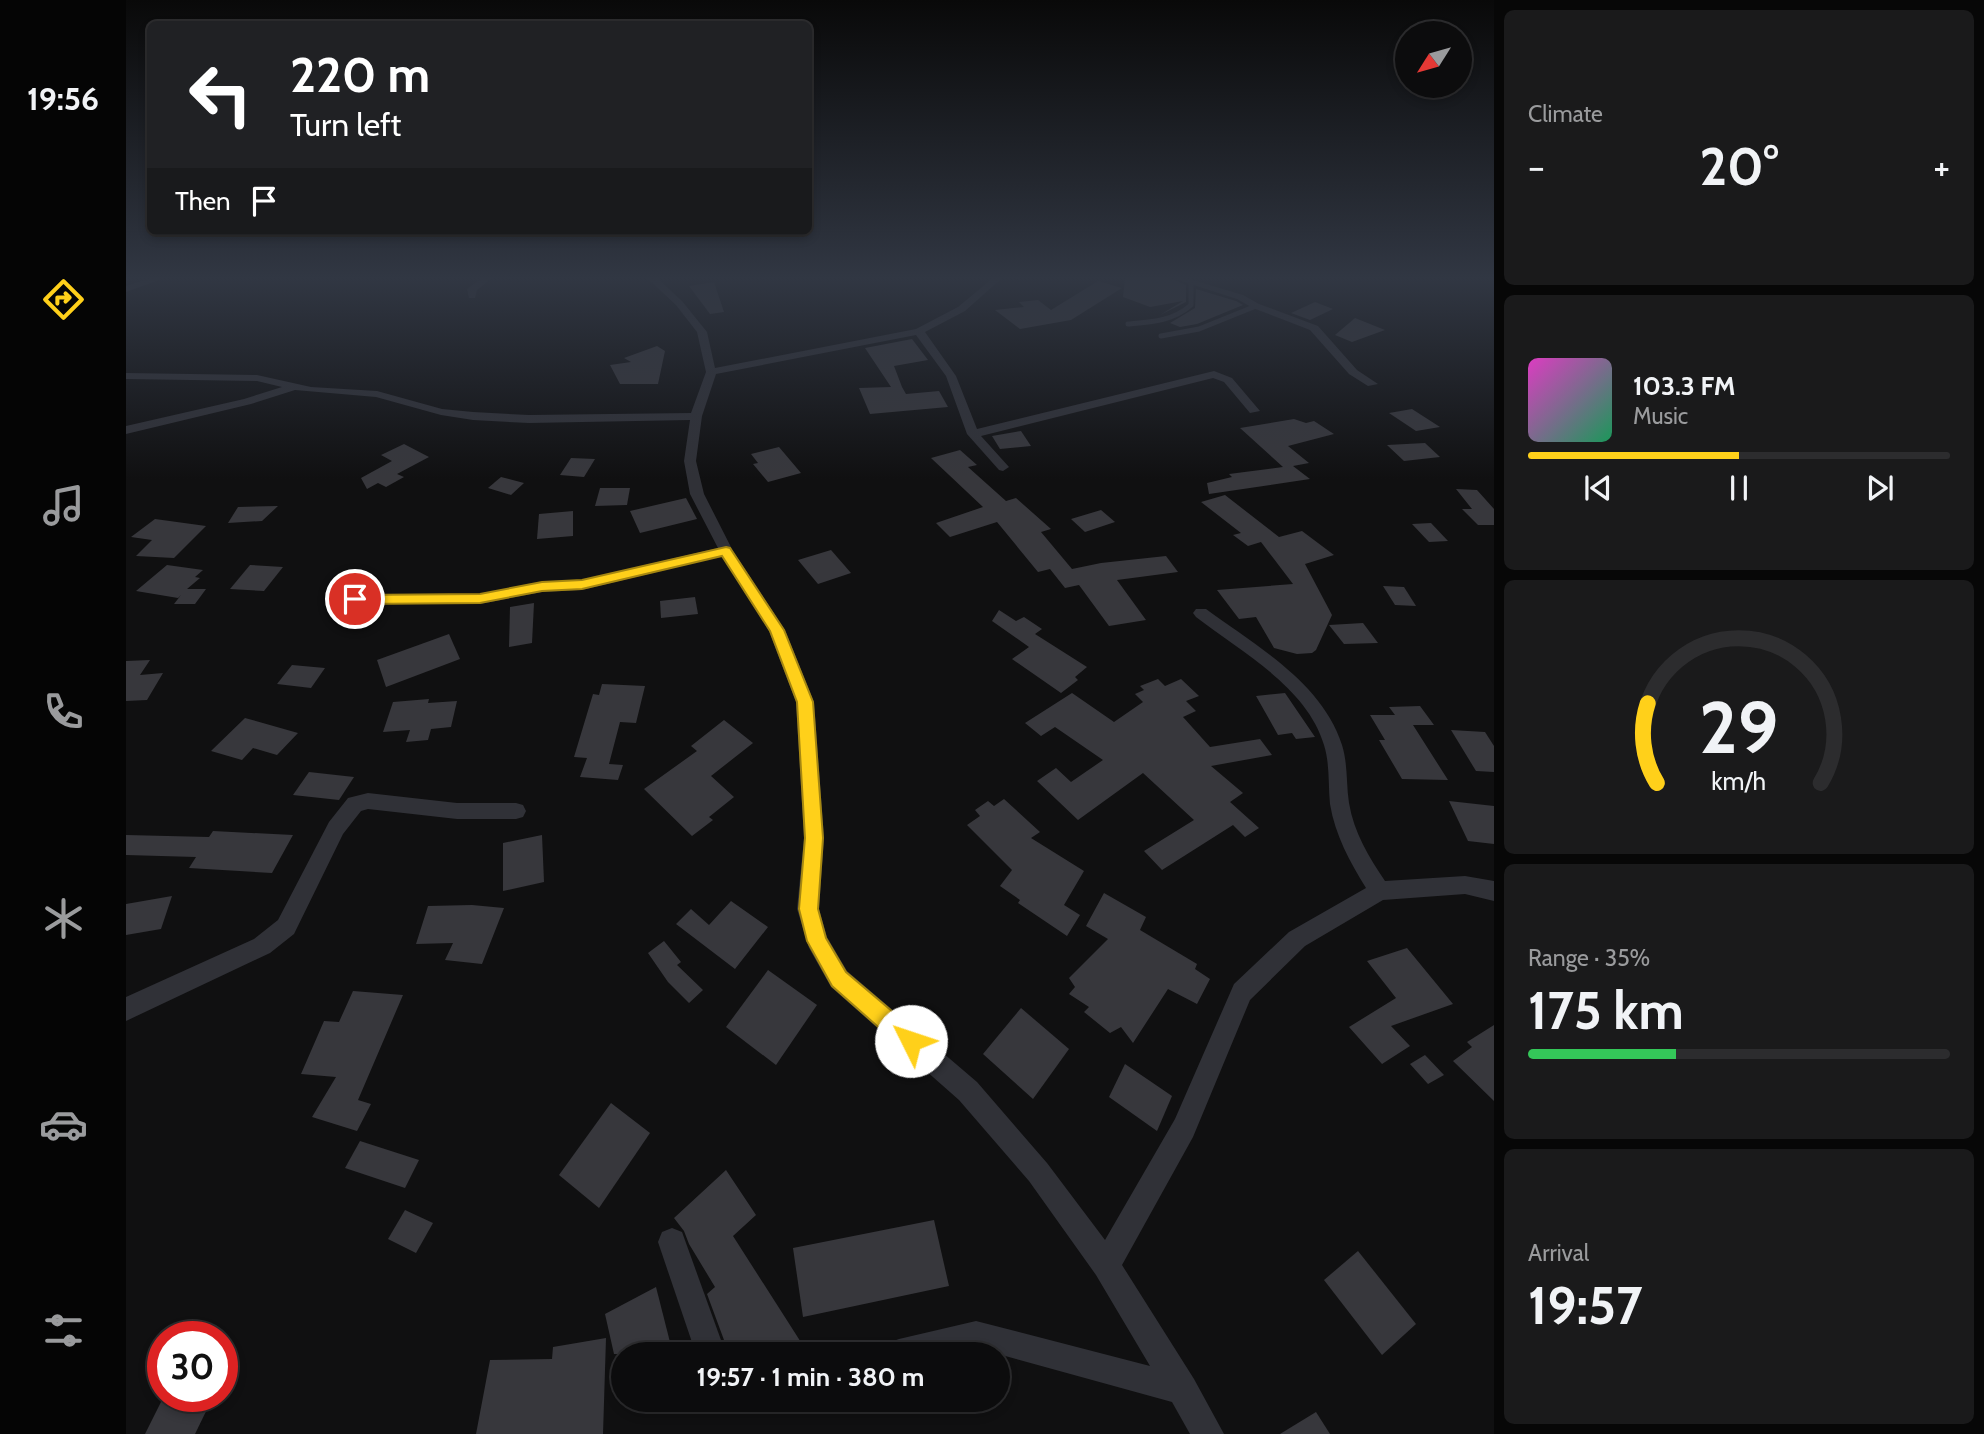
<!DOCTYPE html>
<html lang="en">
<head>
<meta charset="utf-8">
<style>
	:root { --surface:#0c0c0d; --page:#1a1a1b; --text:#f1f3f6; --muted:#9a9b9d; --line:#2c2c2e; --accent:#ffd01a }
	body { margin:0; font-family:Cabin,sans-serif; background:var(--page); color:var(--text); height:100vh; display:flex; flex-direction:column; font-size:26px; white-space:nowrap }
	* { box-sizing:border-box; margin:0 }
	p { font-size:23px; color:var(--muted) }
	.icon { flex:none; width:38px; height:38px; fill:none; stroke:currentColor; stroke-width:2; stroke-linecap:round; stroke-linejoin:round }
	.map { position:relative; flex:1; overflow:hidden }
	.drawer { display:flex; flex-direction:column; gap:10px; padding:10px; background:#070707; width:490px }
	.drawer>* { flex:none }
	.top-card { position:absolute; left:21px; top:21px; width:665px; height:214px; border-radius:10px; box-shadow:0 4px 10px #0003,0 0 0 2px var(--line); background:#202124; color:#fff; overflow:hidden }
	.needle { width:46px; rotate:233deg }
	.tools { position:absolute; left:1269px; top:21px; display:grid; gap:14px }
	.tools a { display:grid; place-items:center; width:77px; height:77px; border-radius:50%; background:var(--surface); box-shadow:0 4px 10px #0003,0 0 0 2px var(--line); font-size:35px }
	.speed { position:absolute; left:21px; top:1321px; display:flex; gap:14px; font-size:35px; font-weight:700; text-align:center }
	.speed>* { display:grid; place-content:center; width:91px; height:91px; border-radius:50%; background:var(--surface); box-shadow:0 4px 10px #0003,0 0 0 2px var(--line); line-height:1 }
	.speed .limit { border:10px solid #d22; background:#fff; color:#111 }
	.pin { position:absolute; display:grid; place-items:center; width:60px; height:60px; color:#fff; margin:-30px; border:4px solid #fff; border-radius:50%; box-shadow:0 2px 7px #0007 }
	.me { position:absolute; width:77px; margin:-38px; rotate:311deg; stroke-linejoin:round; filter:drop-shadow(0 0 5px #0008) }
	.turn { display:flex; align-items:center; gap:24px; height:147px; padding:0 28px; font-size:32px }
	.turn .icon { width:91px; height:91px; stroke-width:2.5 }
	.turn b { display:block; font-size:49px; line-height:60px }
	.then { display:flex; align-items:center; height:66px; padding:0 28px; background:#0003; gap:14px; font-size:26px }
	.big { font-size:52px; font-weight:700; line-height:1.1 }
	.drawer .widget { flex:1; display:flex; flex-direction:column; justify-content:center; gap:10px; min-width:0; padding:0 24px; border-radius:10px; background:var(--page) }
	.drawer .dial { align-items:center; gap:0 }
	.dial svg { height:182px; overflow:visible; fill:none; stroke:var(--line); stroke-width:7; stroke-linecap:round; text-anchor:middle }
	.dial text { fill:var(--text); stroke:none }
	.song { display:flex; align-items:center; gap:21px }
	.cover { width:84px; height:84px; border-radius:10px; background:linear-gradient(135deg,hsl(310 70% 55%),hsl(150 70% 35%)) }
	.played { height:7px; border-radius:4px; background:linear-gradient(90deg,var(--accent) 50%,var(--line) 50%) }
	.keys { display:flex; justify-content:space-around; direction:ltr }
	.heat { display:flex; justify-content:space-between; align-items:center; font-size:38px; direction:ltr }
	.charge { height:10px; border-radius:5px; background:linear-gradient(90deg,#34c759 35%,var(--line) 0) }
	.trip { position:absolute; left:485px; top:1342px; width:399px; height:70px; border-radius:35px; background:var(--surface); box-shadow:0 4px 10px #0003,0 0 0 2px var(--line); font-weight:700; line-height:70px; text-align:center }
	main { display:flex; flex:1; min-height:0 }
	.menu { display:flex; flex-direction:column; width:126px; justify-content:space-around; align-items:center; background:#050505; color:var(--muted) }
	.menu .icon { width:49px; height:49px }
	.menu .on { color:var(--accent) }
	.menu b { font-size:32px; color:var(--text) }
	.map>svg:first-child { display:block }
</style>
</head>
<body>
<main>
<nav class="menu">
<b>19:56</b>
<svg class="icon on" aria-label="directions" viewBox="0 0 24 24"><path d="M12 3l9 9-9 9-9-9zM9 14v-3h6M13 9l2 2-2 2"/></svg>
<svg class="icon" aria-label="music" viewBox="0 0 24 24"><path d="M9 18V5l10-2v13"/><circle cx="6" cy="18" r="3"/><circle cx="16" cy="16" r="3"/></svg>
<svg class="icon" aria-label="phone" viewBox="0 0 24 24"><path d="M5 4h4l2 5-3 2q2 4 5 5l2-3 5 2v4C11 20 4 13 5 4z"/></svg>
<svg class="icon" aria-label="climate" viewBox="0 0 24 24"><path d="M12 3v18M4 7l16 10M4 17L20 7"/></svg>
<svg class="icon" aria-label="car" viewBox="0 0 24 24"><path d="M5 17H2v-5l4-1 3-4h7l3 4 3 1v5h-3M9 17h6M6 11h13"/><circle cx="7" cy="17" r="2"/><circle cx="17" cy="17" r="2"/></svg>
<svg class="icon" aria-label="filters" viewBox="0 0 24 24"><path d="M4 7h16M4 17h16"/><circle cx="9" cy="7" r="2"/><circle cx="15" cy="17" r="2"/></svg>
</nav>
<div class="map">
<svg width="1368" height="1434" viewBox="0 0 1368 1434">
	<rect width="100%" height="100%" fill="#101011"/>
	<g fill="#37373c">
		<polygon points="999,278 1044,278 1060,285 1060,302 1034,315 1057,301 1024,307 997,297"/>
		<polygon points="972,281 996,288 945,320 894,329 869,310 898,307 893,302 912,300 925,310"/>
		<polygon points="588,282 598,312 584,314 563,286"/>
		<polygon points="1070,289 1110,301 1117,305 1071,324 1054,327 1044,323 1069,308"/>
		<polygon points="1189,302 1207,309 1184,320 1165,313"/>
		<polygon points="1229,318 1259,330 1226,342 1209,335"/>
		<polygon points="786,339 802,360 768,366 776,387 780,394 813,391 822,407 744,414 733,388 765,387 739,348"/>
		<polygon points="531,346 539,351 532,384 494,384 484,365 505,362 498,358"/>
		<polygon points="1286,409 1314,427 1290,431 1263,413"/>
		<polygon points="1168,419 1180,423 1188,421 1208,434 1162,446 1183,463 1167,466 1184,479 1083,494 1081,483 1106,477 1103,474 1157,467 1114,428"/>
		<polygon points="895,431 905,446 874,449 866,436"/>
		<polygon points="1299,443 1314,457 1278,461 1261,445"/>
		<polygon points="278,444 303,457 271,474 278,477 260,487 252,483 241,489 235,478 266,461 255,455"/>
		<polygon points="653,447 675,473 642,482 627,464 632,463 625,454"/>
		<polygon points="834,450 851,465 842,467 880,501 890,498 925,529 915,532 946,569 975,563 1040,556 1052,572 991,580 1020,620 983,626 953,585 939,588 924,569 912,572 871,522 824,537 810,523 857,507 805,458"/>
		<polygon points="445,458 469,459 458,477 434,475"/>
		<polygon points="375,477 398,483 385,495 362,488"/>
		<polygon points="474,488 504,488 501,505 469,506"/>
		<polygon points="1330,489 1351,490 1368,509 1368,525 1352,525 1336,509 1346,509"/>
		<polygon points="1099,495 1153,537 1176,531 1208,555 1179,564 1206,615 1190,650 1186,653 1171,654 1148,648 1130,617 1113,619 1091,590 1167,584 1135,542 1122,546 1107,535 1115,533 1075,502"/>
		<polygon points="560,498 571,519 514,533 504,511"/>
		<polygon points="152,506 136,521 102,523 112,507"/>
		<polygon points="975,510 989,522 959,532 945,519"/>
		<polygon points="447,511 447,536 411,539 413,514"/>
		<polygon points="29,519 80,526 48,558 10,556 26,540 5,537"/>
		<polygon points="1305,523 1322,541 1303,542 1286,524"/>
		<polygon points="705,550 725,573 692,584 672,560"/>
		<polygon points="41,565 77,570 69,577 74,578 61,589 80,589 69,604 48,604 55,595 52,598 10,591"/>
		<polygon points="124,565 157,567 138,591 104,589"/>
		<polygon points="1257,586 1278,587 1290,606 1269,605"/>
		<polygon points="569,597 572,614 535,618 534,601"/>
		<polygon points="408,603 406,643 383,647 384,607"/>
		<polygon points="873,610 890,621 898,617 916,629 909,634 961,667 949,677 952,680 935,693 886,659 903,647 866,621"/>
		<polygon points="1237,623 1252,643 1218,644 1203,625"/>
		<polygon points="323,634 334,659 260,687 251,660"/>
		<polygon points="24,660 14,675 37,673 21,700 0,701 0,661"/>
		<polygon points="166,665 199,668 185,688 151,684"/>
		<polygon points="1032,679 1039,686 1055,679 1073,696 1060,701 1070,711 1057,717 1084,747 1134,739 1146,755 1085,766 1117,793 1104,802 1133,828 1119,837 1107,825 1036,870 1018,851 1068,820 1017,773 952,820 911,781 930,768 945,782 977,760 929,727 915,736 899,723 946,693 988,722 1017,702 1009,694 1018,690 1014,686"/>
		<polygon points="476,684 519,686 510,723 494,722 483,764 497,765 492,780 454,777 461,758 448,757 467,694 473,695"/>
		<polygon points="1159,693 1189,737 1170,739 1166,733 1152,735 1130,696"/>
		<polygon points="303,699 302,703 331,701 325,727 305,729 302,740 280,742 284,730 257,732 267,702"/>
		<polygon points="1294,706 1308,725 1287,725 1322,780 1276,779 1253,740 1259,740 1244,715 1269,715 1263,707"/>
		<polygon points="119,718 172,733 151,755 127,748 116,760 85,751"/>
		<polygon points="598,720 627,743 585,776 608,797 583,817 587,820 566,836 518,789 571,751 565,746"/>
		<polygon points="1325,730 1359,732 1368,746 1368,772 1350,771"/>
		<polygon points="183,772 228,777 213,800 167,795"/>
		<polygon points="878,799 914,832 905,838 958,871 938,905 954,915 941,936 892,903 894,900 874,886 886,870 841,825 854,816 849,810 862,801 868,806"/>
		<polygon points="1323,801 1368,806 1368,844 1342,841"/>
		<polygon points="87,831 167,835 146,873 63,868 70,857 0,855 0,835 83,837"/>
		<polygon points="416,835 418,882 377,891 377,843"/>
		<polygon points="978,893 1020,917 1014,930 1071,964 1069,969 1084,979 1071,1004 1042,989 1007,1043 995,1027 984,1033 958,1012 963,1007 943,994 949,987 943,978 982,939 960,926"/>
		<polygon points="46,896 35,929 0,935 0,904"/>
		<polygon points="605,901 642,927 609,969 550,924 565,909 583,925"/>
		<polygon points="346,905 378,908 356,964 319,960 327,943 290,944 302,906"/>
		<polygon points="538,941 555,962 551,965 577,990 563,1003 542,982 522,953"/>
		<polygon points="1281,948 1327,1004 1265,1026 1284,1046 1256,1064 1223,1027 1270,998 1241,961"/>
		<polygon points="642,970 691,1005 650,1065 600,1027"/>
		<polygon points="227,991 277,995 232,1100 245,1104 231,1131 186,1117 210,1077 175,1074 198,1021 213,1022"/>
		<polygon points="895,1008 943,1049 907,1099 857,1054"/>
		<polygon points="1368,1025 1368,1101 1327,1061 1346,1047 1341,1042"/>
		<polygon points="1299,1055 1318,1075 1302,1084 1284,1064"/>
		<polygon points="999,1064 1046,1096 1031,1131 983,1097"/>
		<polygon points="485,1103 524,1133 473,1208 433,1175"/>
		<polygon points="234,1141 293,1160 279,1188 219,1168"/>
		<polygon points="600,1170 630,1215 607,1236 678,1347 671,1354 606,1354 598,1340 581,1294 589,1287 563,1244 558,1231 548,1218"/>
		<polygon points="279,1210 307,1223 290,1253 262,1239"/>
		<polygon points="808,1220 823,1286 677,1317 667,1248"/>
		<polygon points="1232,1251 1290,1324 1256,1355 1198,1280"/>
		<polygon points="530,1287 547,1354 488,1354 479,1314"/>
		<polygon points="480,1338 477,1434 350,1434 364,1360 426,1359 427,1347"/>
		<polygon points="38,1396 86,1399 69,1434 19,1434"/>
		<polygon points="1190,1412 1204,1434 1154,1434"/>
	</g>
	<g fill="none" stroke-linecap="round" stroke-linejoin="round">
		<g stroke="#303137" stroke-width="5">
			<path d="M1002 324C1026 322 1047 321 1065 305V283"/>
			<polyline points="1035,336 1073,329 1130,306"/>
		</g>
		<g fill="#303137" fill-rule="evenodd">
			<polygon points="25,278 39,278 0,292 0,286"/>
			<polygon points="356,278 366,278 351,290 349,298 343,298 341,289"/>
			<path d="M521 278H531L556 301 581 332 589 368 790 329 832 307 867 278H876L839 311 799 332 830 376 851 429 1088 371 1106 378 1134 411 1124 413 1098 382 1087 378 855 436 883 467 877 471 873 470 841 434 820 376 790 335 590 374 576 416 570 461 578 494 607 551 659 630 688 702 698 838 693 909 701 937 721 971 851 1082 921 1163 979 1240 1049 1119 1108 984 1163 932 1240 888C1224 862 1209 835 1204 804 1202 784 1204 764 1198 745 1181 687 1114 651 1070 617L1067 613 1070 609H1080C1130 646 1196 682 1216 745 1222 764 1220 784 1223 803 1228 833 1243 857 1259 881L1339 876 1368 881V901L1339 894 1257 900 1179 946 1124 1000 1067 1137 996 1265 1068 1379 1098 1434H1064L1046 1402 872 1354 850 1351 834 1354H758L762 1343 773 1339 850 1321 1024 1366 970 1275 903 1181 833 1100 705 987 683 948 671 909 678 838 670 702 643 631 596 556 456 590 416 592 354 604H229L221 599 229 594H354L416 582 456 580 592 548 564 494 558 461 564 420 403 423 347 420 315 415 250 397 169 390 125 404 0 434V426L118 399 156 387 131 381 0 379V373L131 375 185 387 251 391 316 409 347 412 403 415 565 413 580 372 571 332 550 305Z"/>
			<polygon points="1046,278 1060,278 1117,295 1133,304 1192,326 1231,370 1252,384 1242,386 1223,374 1184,330 1127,308 1111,299"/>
			<polygon points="242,793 331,803 390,803 397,805 400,811 397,817 390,819 331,819 242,809 235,811 217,834 168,934 144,953 0,1021 0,997 128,939 152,920 203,822 222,798"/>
			<polygon points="546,1228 556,1232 600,1354 570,1354 532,1242 536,1232"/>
		</g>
	</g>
	<linearGradient id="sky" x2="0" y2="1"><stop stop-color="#090909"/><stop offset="0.58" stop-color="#313743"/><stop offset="1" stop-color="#313743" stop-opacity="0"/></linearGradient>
	<rect width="1368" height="479" fill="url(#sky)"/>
	<polygon fill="#ffd01a" stroke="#a68711" stroke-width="2" points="600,547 604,548 658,630 687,702 697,838 692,909 700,938 720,972 793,1034 796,1041 793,1049 785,1052 777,1049 706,986 681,941 673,909 679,838 671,702 644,631 596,556 456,589 416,591 354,603 229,604 222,599 229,595 354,594 416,582 456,580"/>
</svg>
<div class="tools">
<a><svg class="needle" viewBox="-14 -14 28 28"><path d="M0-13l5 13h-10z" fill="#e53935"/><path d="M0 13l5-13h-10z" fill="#9a9b9d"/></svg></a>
</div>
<div class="speed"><div class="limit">30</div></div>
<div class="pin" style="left:229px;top:599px;background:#d93025"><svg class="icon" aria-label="arrive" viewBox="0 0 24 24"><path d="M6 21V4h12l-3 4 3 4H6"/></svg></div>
<svg class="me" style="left:785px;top:1041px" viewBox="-20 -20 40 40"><circle r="19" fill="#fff"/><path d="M0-13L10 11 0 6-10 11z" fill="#ffd01a"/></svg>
<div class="trip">19:57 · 1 min · 380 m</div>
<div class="top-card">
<div class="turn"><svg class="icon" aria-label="left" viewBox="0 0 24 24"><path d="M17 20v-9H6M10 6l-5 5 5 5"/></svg><div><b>220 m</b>Turn left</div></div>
<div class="then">Then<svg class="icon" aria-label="arrive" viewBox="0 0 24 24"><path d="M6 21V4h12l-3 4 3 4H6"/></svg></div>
</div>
</div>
<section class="drawer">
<div class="widget"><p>Climate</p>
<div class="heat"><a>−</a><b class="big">20°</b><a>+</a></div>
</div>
<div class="widget">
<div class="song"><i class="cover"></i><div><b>103.3 FM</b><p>Music</p></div></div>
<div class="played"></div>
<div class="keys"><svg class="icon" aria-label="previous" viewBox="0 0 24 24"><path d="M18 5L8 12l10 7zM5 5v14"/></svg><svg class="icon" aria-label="pause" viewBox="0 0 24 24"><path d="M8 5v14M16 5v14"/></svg><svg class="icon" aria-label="next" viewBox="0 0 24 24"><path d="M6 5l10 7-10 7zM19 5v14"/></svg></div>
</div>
<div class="widget dial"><svg viewBox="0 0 100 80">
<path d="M14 69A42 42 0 1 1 86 69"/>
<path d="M14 69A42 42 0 0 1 10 34" stroke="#ffd01a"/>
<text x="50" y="56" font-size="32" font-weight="700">29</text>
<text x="50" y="72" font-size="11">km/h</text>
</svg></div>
<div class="widget"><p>Range · 35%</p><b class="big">175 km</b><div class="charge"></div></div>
<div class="widget"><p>Arrival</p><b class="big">19:57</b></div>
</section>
</main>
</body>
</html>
